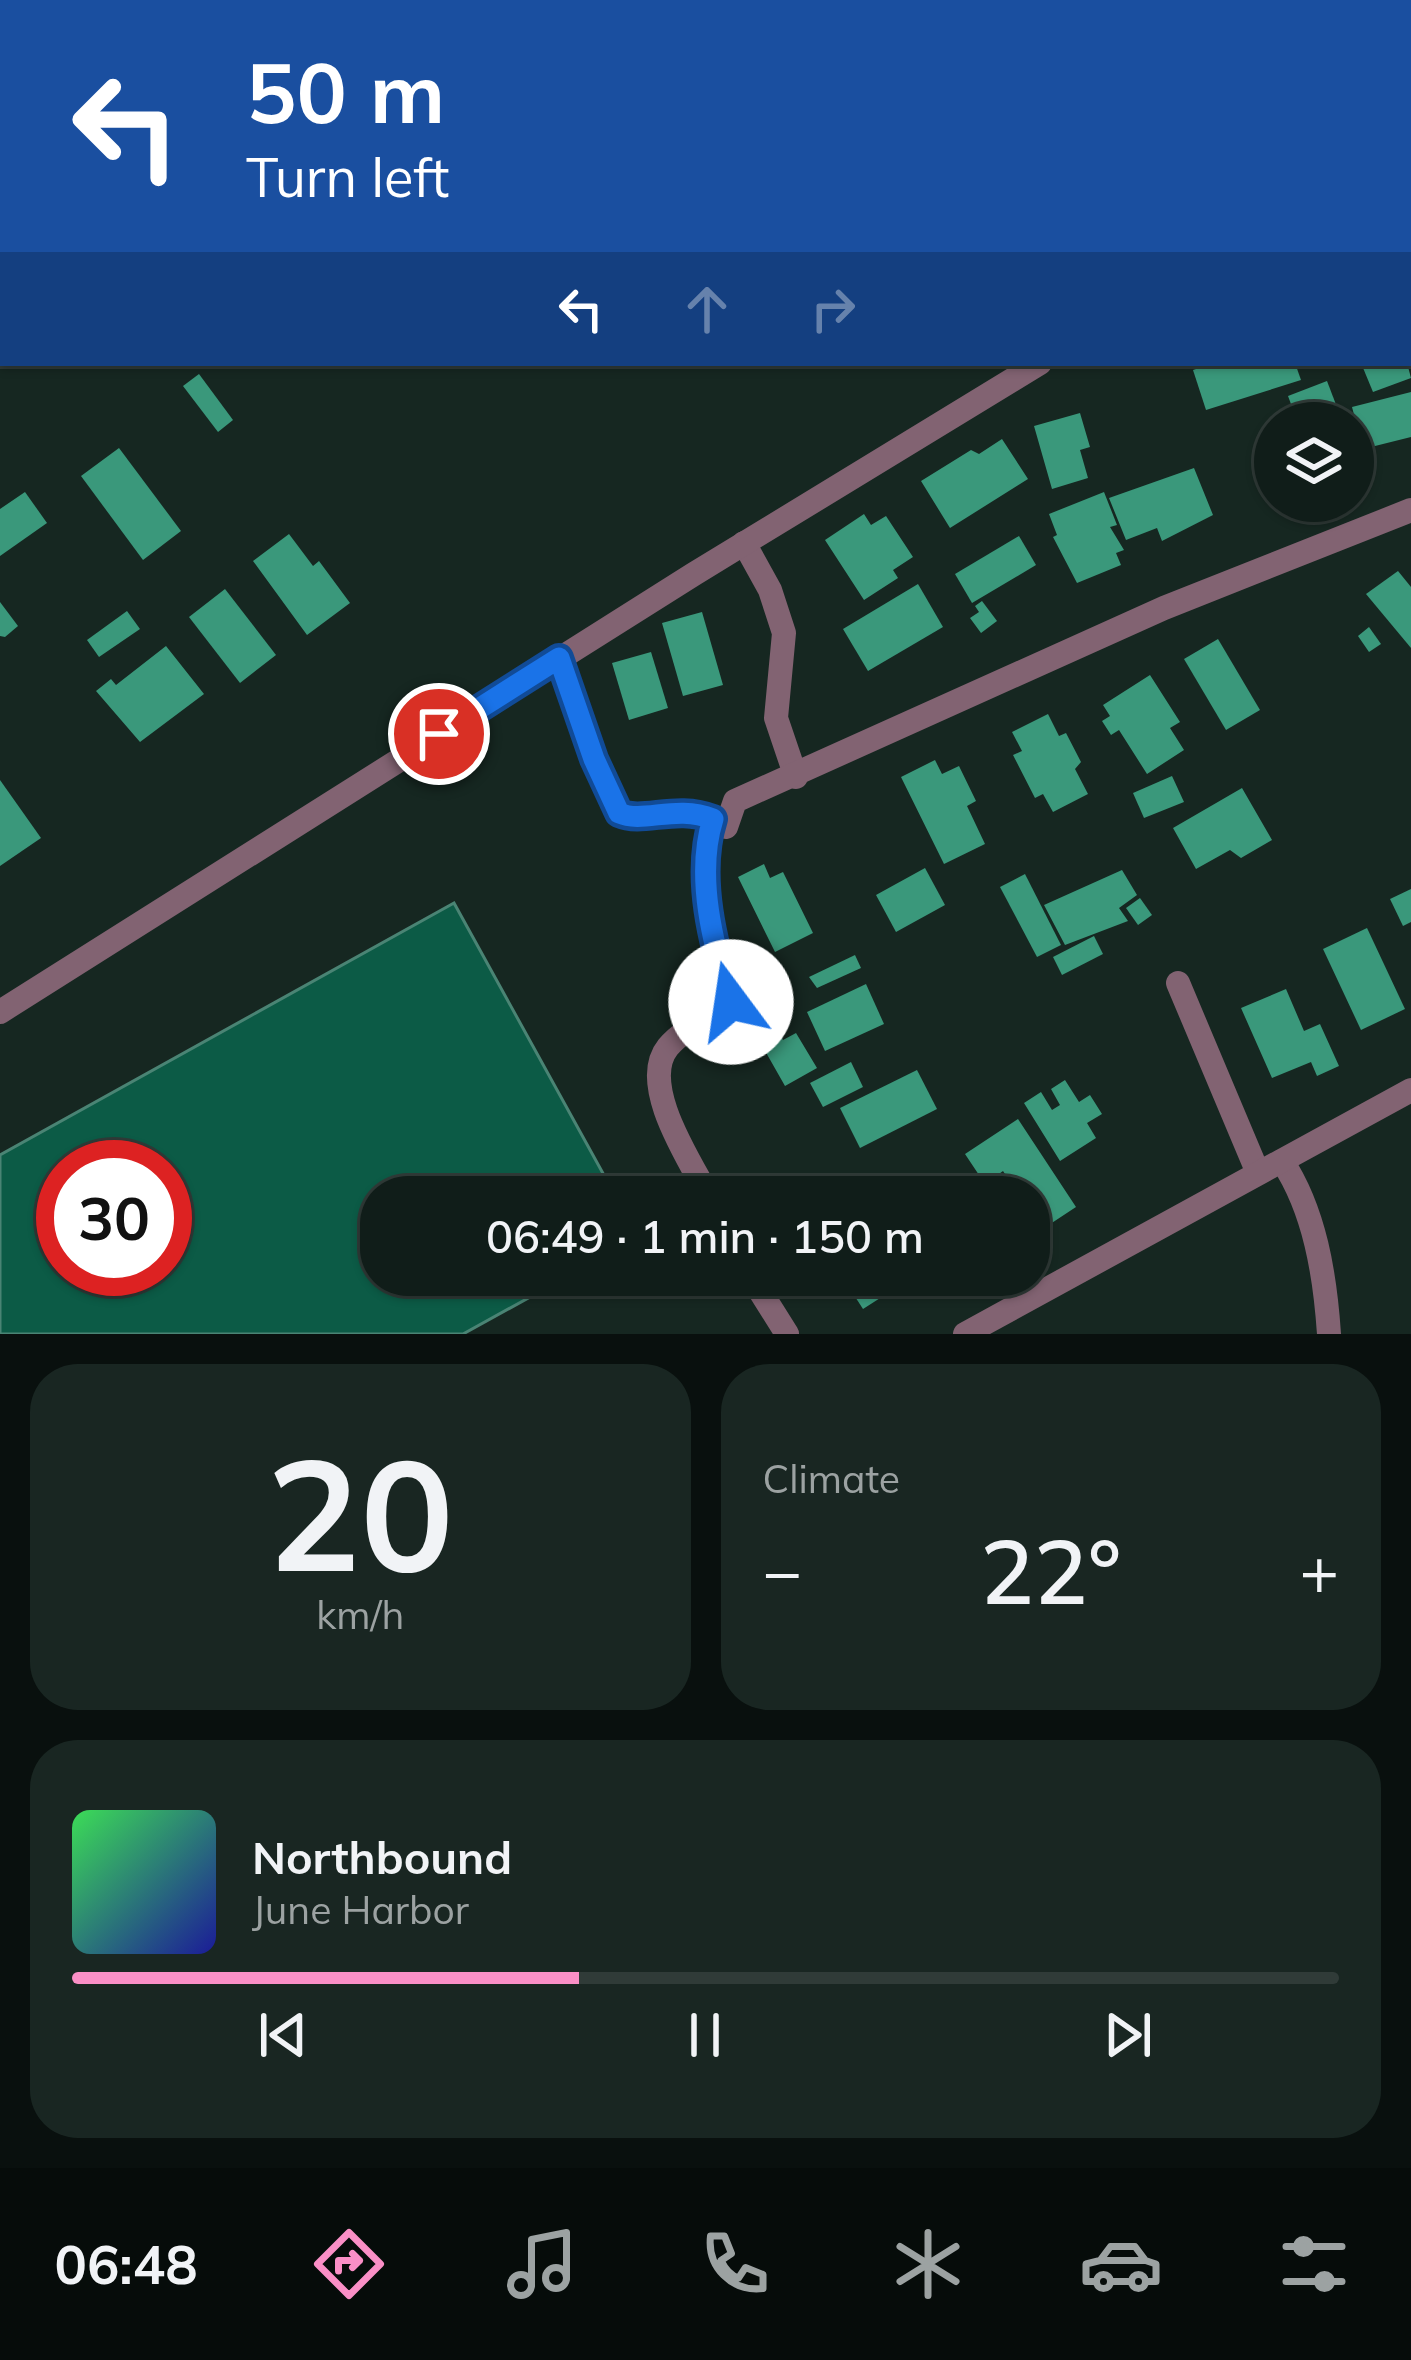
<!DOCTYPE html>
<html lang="en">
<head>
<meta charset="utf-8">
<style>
	:root { --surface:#101d19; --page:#192622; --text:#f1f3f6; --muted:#9ca2a2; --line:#303b38; --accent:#fa8fc6 }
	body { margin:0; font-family:Mulish,sans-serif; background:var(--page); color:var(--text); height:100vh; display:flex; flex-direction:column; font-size:45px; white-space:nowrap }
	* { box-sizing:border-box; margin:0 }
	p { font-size:39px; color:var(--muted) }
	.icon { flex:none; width:66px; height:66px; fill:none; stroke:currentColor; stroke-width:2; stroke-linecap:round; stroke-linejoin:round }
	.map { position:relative; height:1334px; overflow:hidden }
	.details { display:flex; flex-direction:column; gap:30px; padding:30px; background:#09100e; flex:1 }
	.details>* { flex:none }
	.banner { position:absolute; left:0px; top:0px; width:1413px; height:366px; box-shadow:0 3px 9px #0004,0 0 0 3px var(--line); background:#1a4fa0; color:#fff; overflow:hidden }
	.buttons { position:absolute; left:1254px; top:402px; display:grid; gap:24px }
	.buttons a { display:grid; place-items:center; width:120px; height:120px; border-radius:50%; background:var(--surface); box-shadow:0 3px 9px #0004,0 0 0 3px var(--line); font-size:60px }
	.speed { position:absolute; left:36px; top:1140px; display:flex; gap:24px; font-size:60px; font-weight:700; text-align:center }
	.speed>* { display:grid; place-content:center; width:156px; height:156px; border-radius:50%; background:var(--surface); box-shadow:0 3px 9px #0004,0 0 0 3px var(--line); line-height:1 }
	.speed .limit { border:18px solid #d22; background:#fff; color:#111 }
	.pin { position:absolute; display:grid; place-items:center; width:102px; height:102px; color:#fff; margin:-51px; border:6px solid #fff; border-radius:50%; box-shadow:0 3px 12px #0007 }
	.me { position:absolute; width:132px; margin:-66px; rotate:346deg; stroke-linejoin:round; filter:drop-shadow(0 0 9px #0008) }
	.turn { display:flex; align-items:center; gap:42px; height:252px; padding:0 48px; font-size:54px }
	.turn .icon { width:156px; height:156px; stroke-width:2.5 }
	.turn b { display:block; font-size:84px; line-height:102px }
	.lanes { display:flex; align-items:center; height:114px; padding:0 48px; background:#0003; justify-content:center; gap:60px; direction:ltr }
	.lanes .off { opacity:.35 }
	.big { font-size:90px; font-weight:600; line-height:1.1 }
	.details .card { flex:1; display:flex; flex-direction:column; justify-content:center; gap:18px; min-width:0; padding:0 42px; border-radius:48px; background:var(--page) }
	.details .dial { align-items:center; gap:0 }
	.dial b { font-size:156px; line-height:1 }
	.song { display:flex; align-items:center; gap:36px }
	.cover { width:144px; height:144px; border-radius:18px; background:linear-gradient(135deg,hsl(130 70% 55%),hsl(240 70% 35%)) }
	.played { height:12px; border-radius:6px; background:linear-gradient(90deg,var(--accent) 40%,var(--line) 40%) }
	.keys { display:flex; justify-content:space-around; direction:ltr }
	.heat { display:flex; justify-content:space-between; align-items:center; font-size:66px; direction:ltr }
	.details .tiles { flex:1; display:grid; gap:30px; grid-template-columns:1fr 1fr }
	.card:last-child { grid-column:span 2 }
	.trip { position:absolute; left:360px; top:1176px; width:690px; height:120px; border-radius:48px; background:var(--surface); box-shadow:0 3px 9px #0004,0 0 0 3px var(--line); font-weight:600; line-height:120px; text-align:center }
	.tab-bar { display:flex; height:192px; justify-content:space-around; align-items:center; background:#060c0a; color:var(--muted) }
	.tab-bar .icon { width:84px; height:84px }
	.tab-bar .active { color:var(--accent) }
	.tab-bar b { font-size:54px; color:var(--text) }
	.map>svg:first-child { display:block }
</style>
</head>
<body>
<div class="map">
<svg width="1411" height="1334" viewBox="0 0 1411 1334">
	<rect width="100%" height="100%" fill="#162721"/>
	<path fill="#0c5b46" stroke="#4a8474" stroke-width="3" fill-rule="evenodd" d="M454 903 616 1197H381V1275H570L463 1334H0V1155ZM63 1167H165V1269H63Z"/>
	<g fill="#3a987b">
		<polygon points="1214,363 1295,363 1301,380 1206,410 1193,370"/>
		<polygon points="1361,363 1407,363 1411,378 1373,392"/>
		<polygon points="199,374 233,420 218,432 183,386"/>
		<polygon points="1327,381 1343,423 1298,423 1288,396"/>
		<polygon points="1411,392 1411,437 1363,449 1352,407"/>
		<polygon points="1080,413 1090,447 1080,450 1088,478 1052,489 1034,426"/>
		<polygon points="1002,439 1028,479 950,528 921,481 971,450 979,454"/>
		<polygon points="119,448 181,531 143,560 81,476"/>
		<polygon points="1194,468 1213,515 1162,541 1157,528 1126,540 1109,498"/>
		<polygon points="25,492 47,523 0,556 0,509"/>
		<polygon points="1104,492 1117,525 1110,527 1124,550 1116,553 1121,565 1077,583 1053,537 1057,535 1049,514"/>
		<polygon points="864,514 871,525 886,516 913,557 893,570 898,578 864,600 825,540"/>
		<polygon points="289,534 313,566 319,561 350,603 307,635 253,561"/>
		<polygon points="1019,536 1036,565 972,603 955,574"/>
		<polygon points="1398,571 1411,587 1411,648 1366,594"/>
		<polygon points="918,584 943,627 868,671 843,629"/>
		<polygon points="225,589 276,655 240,683 189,617"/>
		<polygon points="982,601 997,621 981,633 970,618 979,612 975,606"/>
		<polygon points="0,602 18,626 5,637 0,636"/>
		<polygon points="127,611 140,629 99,657 87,640"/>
		<polygon points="702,612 723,685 683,696 662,623"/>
		<polygon points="1369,627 1381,644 1369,652 1358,636"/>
		<polygon points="1218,639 1260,710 1226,730 1184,659"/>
		<polygon points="166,646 204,694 140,742 96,691 111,679 116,685"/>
		<polygon points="651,652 668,708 629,720 612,663"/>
		<polygon points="1150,675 1180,722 1170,728 1184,750 1147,774 1119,730 1111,735 1102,721 1110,716 1103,705"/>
		<polygon points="1048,714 1059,736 1066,733 1081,762 1075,769 1088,794 1053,812 1043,794 1035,798 1013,755 1022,751 1012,732"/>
		<polygon points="935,760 942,774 959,766 976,801 967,806 985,844 944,864 901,777"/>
		<polygon points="1172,776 1184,802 1144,818 1133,793"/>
		<polygon points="0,780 41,838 0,866"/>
		<polygon points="1242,788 1272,840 1241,858 1230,850 1196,869 1173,828"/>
		<polygon points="764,864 770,878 783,872 813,933 775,952 738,877"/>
		<polygon points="925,868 945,905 896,932 876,895"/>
		<polygon points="1122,870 1137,895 1119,908 1128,921 1065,945 1044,905"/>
		<polygon points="1025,874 1061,945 1037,957 1000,887"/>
		<polygon points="1411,889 1411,922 1403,926 1390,899"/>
		<polygon points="1140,898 1152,915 1138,925 1126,908"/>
		<polygon points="1367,928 1405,1009 1361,1030 1323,949"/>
		<polygon points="1094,936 1103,954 1062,975 1053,957"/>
		<polygon points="855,955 861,968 817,988 809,977"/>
		<polygon points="866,984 884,1024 825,1051 807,1012"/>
		<polygon points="1286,989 1304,1031 1320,1024 1339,1066 1317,1076 1311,1062 1272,1078 1241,1008"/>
		<polygon points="775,1025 783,1040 796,1033 817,1068 785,1086 756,1035"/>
		<polygon points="851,1062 863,1087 823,1107 810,1083"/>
		<polygon points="917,1070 937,1109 860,1148 840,1108"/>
		<polygon points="1065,1080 1079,1102 1090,1095 1102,1114 1087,1123 1096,1138 1060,1161 1024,1103 1041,1092 1052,1110 1060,1105 1051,1089"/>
		<polygon points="1018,1119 1076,1207 1029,1238 1029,1197 1020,1197 1003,1171 985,1184 965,1154"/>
		<polygon points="841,1275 896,1275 902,1284 863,1309"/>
	</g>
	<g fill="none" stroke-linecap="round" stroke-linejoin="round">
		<g stroke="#826372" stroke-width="24">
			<polyline points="1184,0 1186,3"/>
			<polyline points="1410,199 1411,198"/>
			<polyline points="744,543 770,590 784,633 776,718 796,777"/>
			<path d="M559 659 594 759 619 813C653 828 678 794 726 827L735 801 1164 608 1411 510"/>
			<polyline points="1178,983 1258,1173"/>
			<polyline points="0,1012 694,574 1040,363"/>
			<path d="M1282 1161C1315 1211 1325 1275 1329 1334"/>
			<path d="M709 1197C690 1161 638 1084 668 1047 683 1029 712 1015 731 1002 713 945 695 877 713 819"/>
			<polyline points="750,1275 787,1334"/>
			<polyline points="965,1334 1411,1090"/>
		</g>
	</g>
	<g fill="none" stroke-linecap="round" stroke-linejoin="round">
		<defs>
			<path id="route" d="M439 734 559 658 594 759 619 813C644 824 675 804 713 819 695 876 713 945 731 1002"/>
		</defs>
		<use href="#route" stroke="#114b97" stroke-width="30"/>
		<use href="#route" stroke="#1a73e8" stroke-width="21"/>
	</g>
</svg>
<div class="buttons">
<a><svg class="icon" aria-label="layers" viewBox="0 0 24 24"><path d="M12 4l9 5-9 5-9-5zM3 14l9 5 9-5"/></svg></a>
</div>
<div class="speed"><div class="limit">30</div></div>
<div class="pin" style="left:439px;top:734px;background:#d93025"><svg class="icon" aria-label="arrive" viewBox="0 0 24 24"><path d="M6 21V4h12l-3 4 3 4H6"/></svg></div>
<svg class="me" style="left:731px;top:1002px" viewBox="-20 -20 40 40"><circle r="19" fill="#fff"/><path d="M0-13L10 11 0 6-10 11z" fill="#1a73e8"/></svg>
<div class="trip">06:49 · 1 min · 150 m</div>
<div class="banner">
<div class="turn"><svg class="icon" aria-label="left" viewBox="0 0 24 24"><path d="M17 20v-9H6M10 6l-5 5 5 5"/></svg><div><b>50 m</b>Turn left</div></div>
<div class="lanes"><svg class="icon" aria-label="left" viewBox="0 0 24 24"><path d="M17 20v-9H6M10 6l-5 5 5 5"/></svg><svg class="icon off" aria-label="ahead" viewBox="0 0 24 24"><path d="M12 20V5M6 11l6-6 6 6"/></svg><svg class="icon off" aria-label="right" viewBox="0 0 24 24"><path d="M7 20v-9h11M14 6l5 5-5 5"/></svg></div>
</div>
</div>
<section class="details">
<div class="tiles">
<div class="card dial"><b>20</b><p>km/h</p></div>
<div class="card"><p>Climate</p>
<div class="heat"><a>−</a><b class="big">22°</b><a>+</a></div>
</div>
<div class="card">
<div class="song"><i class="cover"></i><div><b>Northbound</b><p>June Harbor</p></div></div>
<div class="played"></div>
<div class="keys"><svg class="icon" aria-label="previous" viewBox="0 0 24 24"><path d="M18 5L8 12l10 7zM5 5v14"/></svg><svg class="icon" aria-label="pause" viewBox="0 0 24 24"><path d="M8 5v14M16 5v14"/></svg><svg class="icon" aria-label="next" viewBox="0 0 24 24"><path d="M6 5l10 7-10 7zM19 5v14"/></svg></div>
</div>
</div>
</section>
<nav class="tab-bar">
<b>06:48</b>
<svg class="icon active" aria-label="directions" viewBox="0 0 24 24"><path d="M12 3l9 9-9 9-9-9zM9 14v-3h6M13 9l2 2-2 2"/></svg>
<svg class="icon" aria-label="music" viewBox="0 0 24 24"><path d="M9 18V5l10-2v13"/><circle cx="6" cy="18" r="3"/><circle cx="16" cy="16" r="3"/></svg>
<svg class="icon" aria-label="phone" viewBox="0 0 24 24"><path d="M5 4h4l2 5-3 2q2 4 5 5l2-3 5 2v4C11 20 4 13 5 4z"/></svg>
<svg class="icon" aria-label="climate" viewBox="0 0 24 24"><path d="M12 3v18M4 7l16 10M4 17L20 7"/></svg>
<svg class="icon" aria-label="car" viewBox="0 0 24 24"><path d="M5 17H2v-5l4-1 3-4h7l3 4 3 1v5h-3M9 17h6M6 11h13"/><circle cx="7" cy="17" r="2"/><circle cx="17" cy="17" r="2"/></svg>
<svg class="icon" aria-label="filters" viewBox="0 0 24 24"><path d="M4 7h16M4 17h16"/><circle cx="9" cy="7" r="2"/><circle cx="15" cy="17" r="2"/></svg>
</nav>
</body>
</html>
